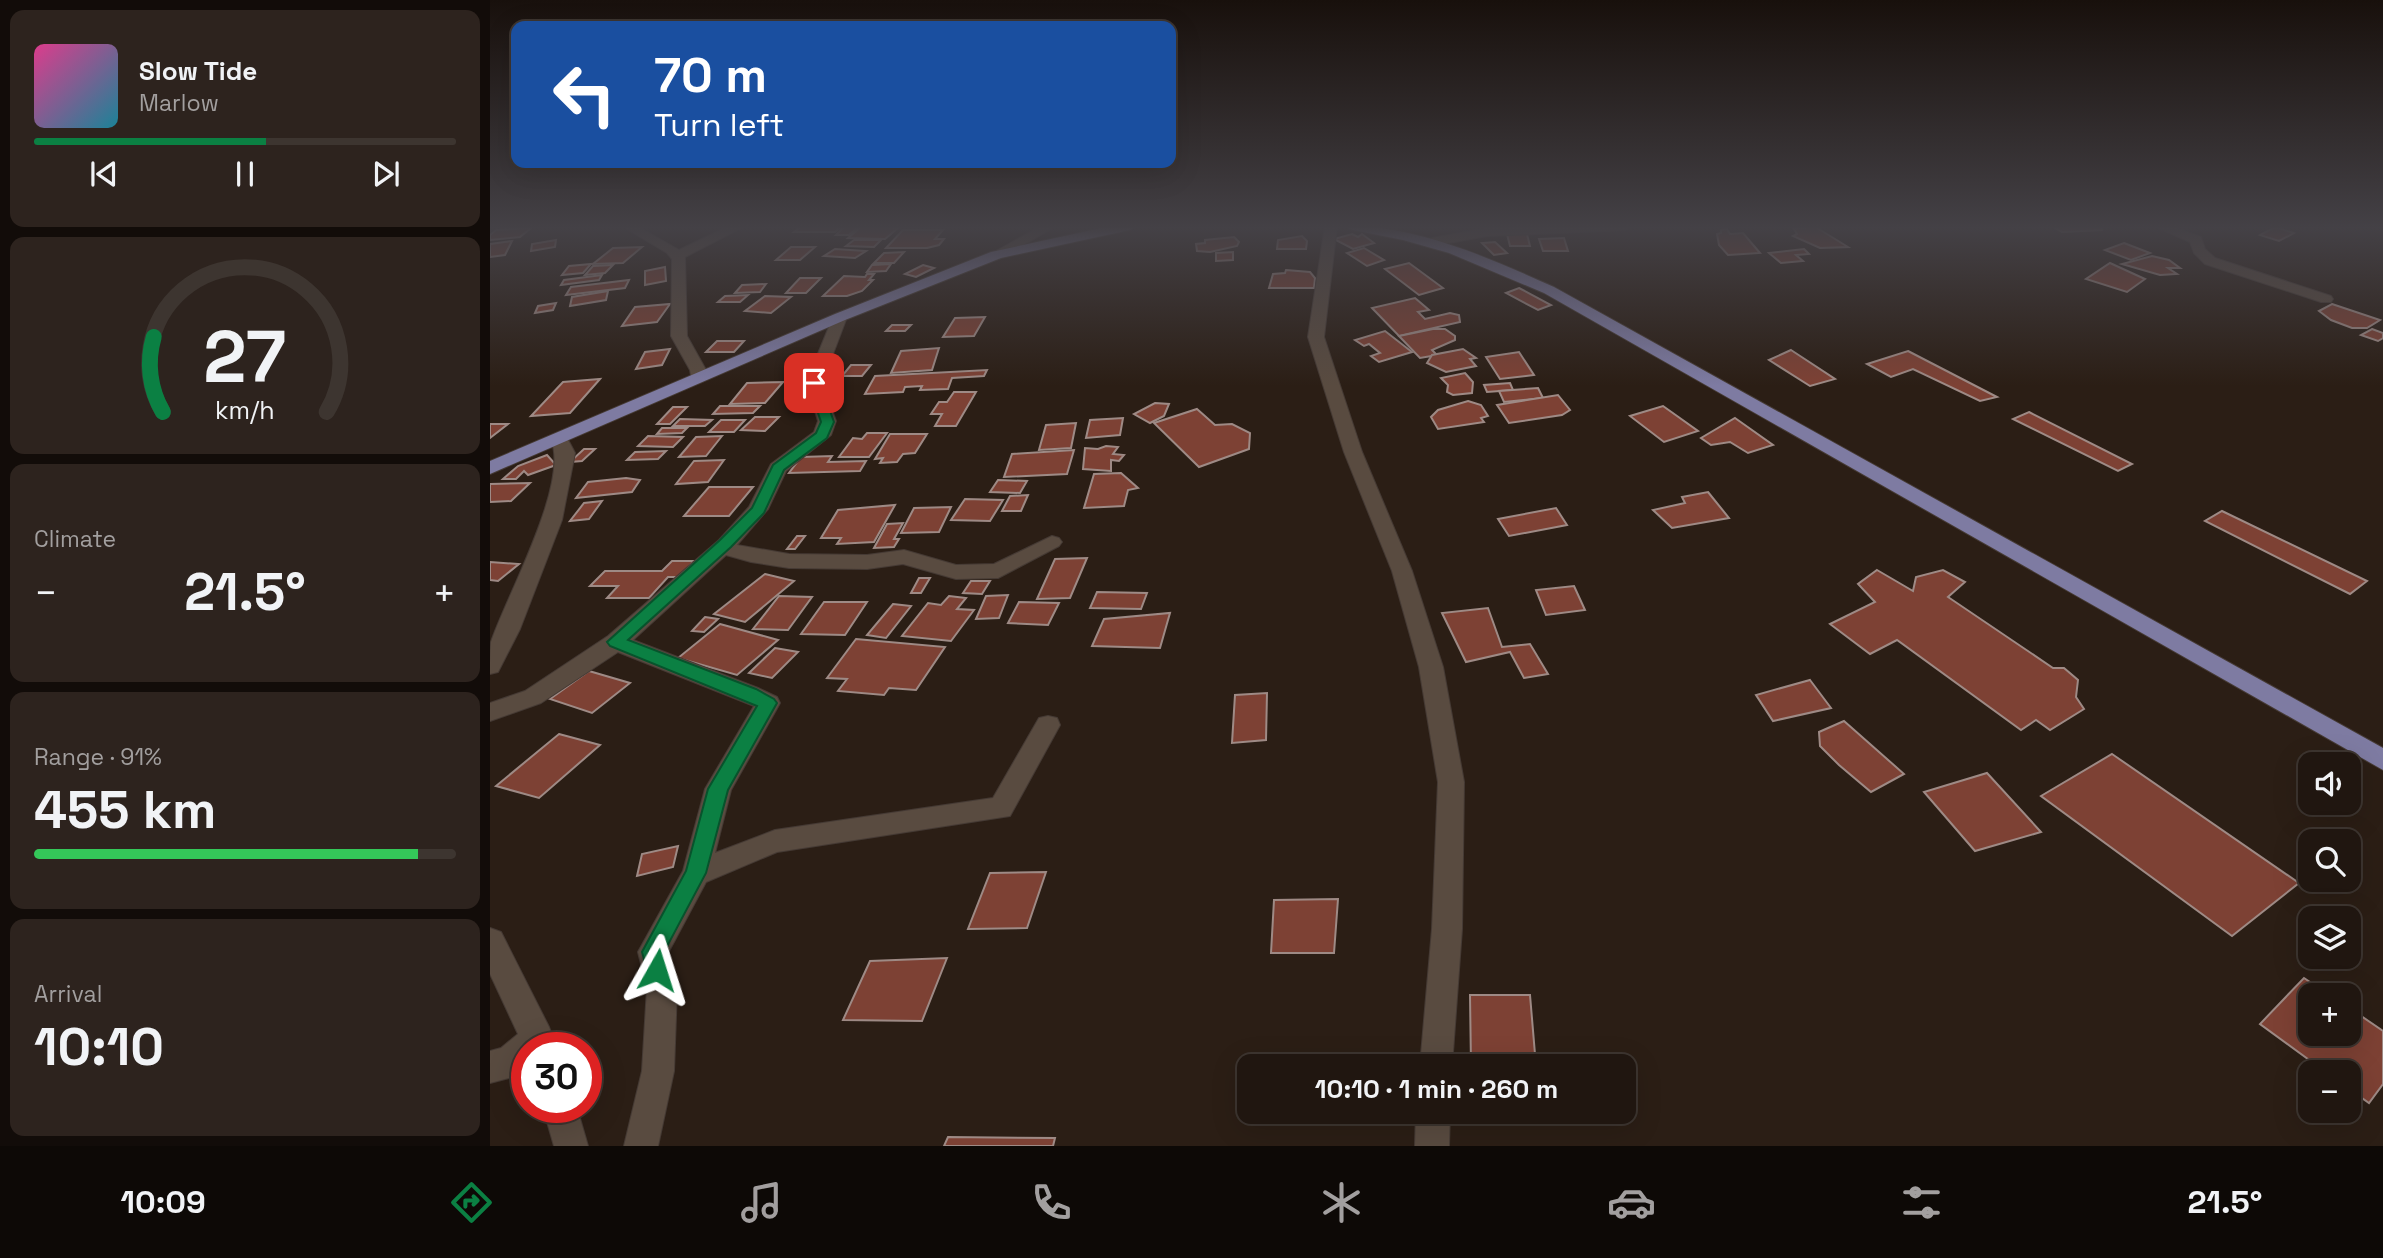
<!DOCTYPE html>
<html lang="en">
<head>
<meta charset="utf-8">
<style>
	:root { --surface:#201610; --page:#2d231e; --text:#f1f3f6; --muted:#a29f9f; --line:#3d3530; --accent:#0b8043 }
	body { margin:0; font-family:"Space Grotesk",sans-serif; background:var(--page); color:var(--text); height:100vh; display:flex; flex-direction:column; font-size:26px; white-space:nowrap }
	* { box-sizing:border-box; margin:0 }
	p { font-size:23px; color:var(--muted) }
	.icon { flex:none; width:38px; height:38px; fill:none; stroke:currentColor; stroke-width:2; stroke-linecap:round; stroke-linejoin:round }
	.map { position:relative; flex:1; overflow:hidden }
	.sheet { display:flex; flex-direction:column; gap:10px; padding:10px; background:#120c09; width:490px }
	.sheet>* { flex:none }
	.hud { position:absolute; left:21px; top:21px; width:665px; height:147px; border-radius:14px; box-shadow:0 7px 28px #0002,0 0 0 2px var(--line); background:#1a4fa0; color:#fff; overflow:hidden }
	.controls { position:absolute; left:1808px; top:752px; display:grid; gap:14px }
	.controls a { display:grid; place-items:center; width:63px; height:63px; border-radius:14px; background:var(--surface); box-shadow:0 7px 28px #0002,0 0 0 2px var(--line); font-size:35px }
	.speed { position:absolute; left:21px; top:1032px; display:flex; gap:14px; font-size:35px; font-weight:700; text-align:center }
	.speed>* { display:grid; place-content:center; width:91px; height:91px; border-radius:50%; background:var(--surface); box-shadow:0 7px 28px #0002,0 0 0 2px var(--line); line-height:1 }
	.speed .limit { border:10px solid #d22; background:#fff; color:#111 }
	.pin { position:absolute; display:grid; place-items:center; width:60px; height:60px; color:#fff; margin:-30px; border-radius:14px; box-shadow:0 4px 10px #0006 }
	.me { position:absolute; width:77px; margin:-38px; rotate:6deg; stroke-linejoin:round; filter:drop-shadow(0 0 5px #0008) }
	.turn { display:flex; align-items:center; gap:24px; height:147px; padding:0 28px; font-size:32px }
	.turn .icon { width:91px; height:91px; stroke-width:2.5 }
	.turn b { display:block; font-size:49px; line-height:60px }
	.big { font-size:52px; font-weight:700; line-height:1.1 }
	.sheet .tile { flex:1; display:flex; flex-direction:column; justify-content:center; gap:10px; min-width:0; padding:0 24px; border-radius:14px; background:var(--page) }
	.sheet .dial { align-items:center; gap:0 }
	.dial svg { height:182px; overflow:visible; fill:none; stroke:var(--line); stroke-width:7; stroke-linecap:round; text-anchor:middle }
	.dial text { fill:var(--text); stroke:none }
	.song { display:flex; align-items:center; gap:21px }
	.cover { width:84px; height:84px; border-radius:10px; background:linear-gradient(135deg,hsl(330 70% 55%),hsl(190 70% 35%)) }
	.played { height:7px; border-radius:4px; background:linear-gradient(90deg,var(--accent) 55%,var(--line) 55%) }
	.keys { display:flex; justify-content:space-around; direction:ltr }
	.heat { display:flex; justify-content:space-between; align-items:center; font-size:38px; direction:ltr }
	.charge { height:10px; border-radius:5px; background:linear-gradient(90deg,#34c759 91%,var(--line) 0) }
	.trip { position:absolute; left:747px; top:1054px; width:399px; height:70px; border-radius:14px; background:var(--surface); box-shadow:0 7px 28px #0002,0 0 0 2px var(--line); font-weight:700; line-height:70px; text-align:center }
	.dock { display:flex; height:112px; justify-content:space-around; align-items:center; background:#0d0906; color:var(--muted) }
	.dock .icon { width:49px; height:49px }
	.dock .selected { color:var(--accent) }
	.dock b { font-size:32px; color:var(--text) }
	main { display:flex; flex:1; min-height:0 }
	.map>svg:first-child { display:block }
</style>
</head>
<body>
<main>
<section class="sheet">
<div class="tile">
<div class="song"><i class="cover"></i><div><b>Slow Tide</b><p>Marlow</p></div></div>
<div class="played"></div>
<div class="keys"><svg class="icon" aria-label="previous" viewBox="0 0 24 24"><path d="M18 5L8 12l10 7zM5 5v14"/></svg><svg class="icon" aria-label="pause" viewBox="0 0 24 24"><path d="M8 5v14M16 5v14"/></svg><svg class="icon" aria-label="next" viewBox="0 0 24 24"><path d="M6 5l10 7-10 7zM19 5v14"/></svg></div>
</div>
<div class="tile dial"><svg viewBox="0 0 100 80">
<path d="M14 69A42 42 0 1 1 86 69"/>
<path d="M14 69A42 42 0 0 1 10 36" stroke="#0b8043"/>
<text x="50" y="56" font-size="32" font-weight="700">27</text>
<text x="50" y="72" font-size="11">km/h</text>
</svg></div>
<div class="tile"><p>Climate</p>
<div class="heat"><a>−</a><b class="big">21.5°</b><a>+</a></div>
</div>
<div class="tile"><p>Range · 91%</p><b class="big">455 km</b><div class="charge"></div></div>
<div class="tile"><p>Arrival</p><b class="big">10:10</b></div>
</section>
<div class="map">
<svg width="1893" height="1146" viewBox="0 0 1893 1146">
	<rect width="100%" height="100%" fill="#2b1e15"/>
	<g fill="#7d4134" stroke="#9e8a85" stroke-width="2">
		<polygon points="312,226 352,226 345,232 304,232"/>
		<polygon points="355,226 369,226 359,235 346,235"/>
		<polygon points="384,226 408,228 395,239 358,238 371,227"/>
		<polygon points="1324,226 1358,247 1330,248 1303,236 1307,234 1304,229"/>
		<polygon points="1562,226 1611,226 1612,230 1572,232"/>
		<polygon points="1785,227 1804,233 1789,241 1770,235"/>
		<polygon points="41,228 30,237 0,240 0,235 6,230"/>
		<polygon points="1237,229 1240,234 1253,233 1270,253 1238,255 1229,245 1227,234 1231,233 1231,230"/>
		<polygon points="413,230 453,230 445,239 454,239 449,245 437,248 396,248"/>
		<polygon points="862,234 868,237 872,234 884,243 863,249 844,239"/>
		<polygon points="1017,234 1037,234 1040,246 1020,246"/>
		<polygon points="812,236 817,241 816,249 787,249 788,240"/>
		<polygon points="744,237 749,242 747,246 720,252 707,251 706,244 715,243 715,240"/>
		<polygon points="1074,238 1078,251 1053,251 1049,239"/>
		<polygon points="66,240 65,247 41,251 42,244"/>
		<polygon points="364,240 391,240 384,247 356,246"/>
		<polygon points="22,241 15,255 0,257 0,244"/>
		<polygon points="1005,242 1017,253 1004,255 992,243"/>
		<polygon points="1634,243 1660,253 1641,260 1615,250"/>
		<polygon points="152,247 133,263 103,264 123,248"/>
		<polygon points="301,247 325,247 310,260 286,260"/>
		<polygon points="874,248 894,260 877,266 857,253"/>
		<polygon points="345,249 376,251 365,258 334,256"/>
		<polygon points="1314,249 1319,254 1306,255 1313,261 1291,263 1279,253"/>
		<polygon points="414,252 404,263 384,263 394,253"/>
		<polygon points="743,252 743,260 726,261 726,253"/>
		<polygon points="1662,256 1679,260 1690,268 1678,268 1687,274 1670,275 1632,264"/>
		<polygon points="919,263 953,288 929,295 895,269"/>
		<polygon points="1620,263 1655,279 1637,292 1596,279"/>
		<polygon points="101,264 93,273 72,275 79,266"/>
		<polygon points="401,264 396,271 377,272 382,265"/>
		<polygon points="123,265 115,273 95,275 103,266"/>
		<polygon points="433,265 444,268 426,277 415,274"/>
		<polygon points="175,267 176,281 155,285 155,271"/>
		<polygon points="796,270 820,272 825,278 824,288 779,288 783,274 795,273"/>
		<polygon points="377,274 384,274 379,280 383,280 372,291 357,296 333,296 354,276 375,277"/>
		<polygon points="112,275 109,280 71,285 74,280"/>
		<polygon points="310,278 331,278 316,293 296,293"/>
		<polygon points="139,280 135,288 76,295 81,287"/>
		<polygon points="276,284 270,292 245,293 252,285"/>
		<polygon points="1029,288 1061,305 1048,310 1016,293"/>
		<polygon points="118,291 116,300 80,306 82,297"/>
		<polygon points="258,295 250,302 228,302 235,296"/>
		<polygon points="275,296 301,297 281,313 255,311"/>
		<polygon points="925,298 939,310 928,312 935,319 960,313 969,315 970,322 909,336 882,308"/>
		<polygon points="66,303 63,310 45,313 48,306"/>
		<polygon points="180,304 167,322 132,326 145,307"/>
		<polygon points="1842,304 1890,320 1877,328 1862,328 1841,320 1829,311"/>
		<polygon points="495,317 484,336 453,337 465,318"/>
		<polygon points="402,325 421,325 415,331 396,331"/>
		<polygon points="943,329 955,329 965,336 965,340 942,350 947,355 930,358 909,336"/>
		<polygon points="1882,329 1893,333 1893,338 1888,341 1871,335"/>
		<polygon points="895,331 922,352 889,362 881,356 890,353 879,344 874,346 865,340"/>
		<polygon points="227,341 254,341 244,352 216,352"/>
		<polygon points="449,348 442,370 401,373 411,351"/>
		<polygon points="180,349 172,365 146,369 155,352"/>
		<polygon points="973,349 986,358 980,359 986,366 956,372 937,363 942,355"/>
		<polygon points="1301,350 1345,379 1320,386 1279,360"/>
		<polygon points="1418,351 1507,397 1490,401 1423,369 1401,377 1377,364"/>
		<polygon points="1029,352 1044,375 1010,379 996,357"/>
		<polygon points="361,365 381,365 372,376 352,376"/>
		<polygon points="497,370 494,376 462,378 458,389 430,390 432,386 415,387 413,392 375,394 385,376"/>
		<polygon points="975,373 983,382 982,393 963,395 957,392 958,385 951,378"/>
		<polygon points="110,379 80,413 41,416 73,382"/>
		<polygon points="293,382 275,403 240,404 257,383"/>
		<polygon points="1020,383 1023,390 997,392 994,385"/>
		<polygon points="1048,388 1053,398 1014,402 1009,391"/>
		<polygon points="464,392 486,392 466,426 445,426 452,414 441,414 449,402 457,402"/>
		<polygon points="1068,395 1080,410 1072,415 1019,423 1007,405"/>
		<polygon points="978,401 991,405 998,416 991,418 994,422 948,429 941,417 948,410"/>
		<polygon points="665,403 679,404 674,416 660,423 644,414"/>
		<polygon points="230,406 270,406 263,413 223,414"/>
		<polygon points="1173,406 1208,431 1174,442 1140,416"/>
		<polygon points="183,407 197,407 180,424 167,424"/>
		<polygon points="707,409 725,425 742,424 760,433 759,449 709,467 664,423"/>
		<polygon points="1539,412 1642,464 1628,471 1523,419"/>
		<polygon points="265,417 289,417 275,431 251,430"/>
		<polygon points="633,418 630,435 596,438 600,420"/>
		<polygon points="1245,418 1283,445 1258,453 1240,442 1221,445 1211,438"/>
		<polygon points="190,419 222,420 215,426 183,426"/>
		<polygon points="231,420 255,420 244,432 219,432"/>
		<polygon points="586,423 581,448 549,450 556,425"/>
		<polygon points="0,424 18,424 0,438"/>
		<polygon points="172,428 197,428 192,433 167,434"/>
		<polygon points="377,433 397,433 379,457 349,457 363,438 372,439"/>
		<polygon points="400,434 437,434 425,453 413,454 407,462 390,463 393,458 385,459"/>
		<polygon points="158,436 193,437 183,447 148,446"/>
		<polygon points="232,436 216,456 189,457 206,437"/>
		<polygon points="616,446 628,447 623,454 634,455 629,461 621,460 621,471 593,469 595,448 608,449"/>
		<polygon points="94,449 105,449 92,461 80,462"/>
		<polygon points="584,450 577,474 514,477 522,454"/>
		<polygon points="176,451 168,459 137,460 145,452"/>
		<polygon points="57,455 66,465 38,475 34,471 26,479 13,479 28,466"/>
		<polygon points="342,456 338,462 376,461 370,471 299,473 311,457"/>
		<polygon points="234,460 218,482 186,484 204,461"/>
		<polygon points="631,473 648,488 638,490 634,506 594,508 604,474"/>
		<polygon points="136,478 150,480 142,492 86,498 98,482"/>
		<polygon points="508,480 537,481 530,493 500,492"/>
		<polygon points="40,483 21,501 0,502 0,484"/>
		<polygon points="219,487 263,487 239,516 194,516"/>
		<polygon points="1218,492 1239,518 1182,528 1163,510 1195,503 1192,497"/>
		<polygon points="538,495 531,511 512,511 520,496"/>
		<polygon points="475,499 513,500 500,521 461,520"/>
		<polygon points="112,501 99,519 80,521 94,503"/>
		<polygon points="405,505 384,542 347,544 351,538 331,538 348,510"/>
		<polygon points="461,507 449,532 411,533 424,508"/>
		<polygon points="1066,508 1077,525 1019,536 1008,519"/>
		<polygon points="1732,511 1877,581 1860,594 1715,521"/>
		<polygon points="413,523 404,539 409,539 404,547 384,548 397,524"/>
		<polygon points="307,536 315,536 305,549 297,549"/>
		<polygon points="597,558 580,598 547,599 565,559"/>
		<polygon points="182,561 204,561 189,577 178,577 159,598 117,598 128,586 100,586 115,571 172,571"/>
		<polygon points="0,562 29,564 8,581 0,580"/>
		<polygon points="1387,570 1423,591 1426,577 1453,570 1475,582 1458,597 1563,668 1574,668 1588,680 1586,697 1594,709 1560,730 1546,720 1531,730 1407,640 1380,654 1340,624 1385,602 1368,584"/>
		<polygon points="275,574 304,581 255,622 224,614"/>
		<polygon points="429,578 440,578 431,593 421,593"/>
		<polygon points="481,581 500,581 492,594 473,593"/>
		<polygon points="1084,586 1095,610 1056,615 1046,590"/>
		<polygon points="607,592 657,593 651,609 600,608"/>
		<polygon points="518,595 509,618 486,619 496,596"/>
		<polygon points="289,596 322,597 298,630 263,629"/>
		<polygon points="459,596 476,598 467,609 484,610 461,641 412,636 438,603 451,605"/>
		<polygon points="334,602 377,602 355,635 311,634"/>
		<polygon points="529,602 569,603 558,625 518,623"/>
		<polygon points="403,604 421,606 396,638 377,635"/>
		<polygon points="998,608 1012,647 1040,644 1058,674 1034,678 1020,652 976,662 952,613"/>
		<polygon points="680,613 670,648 602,646 614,619"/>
		<polygon points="215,617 228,619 214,632 202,631"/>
		<polygon points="230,624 288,640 247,675 188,658"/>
		<polygon points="366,639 455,647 426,690 399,688 394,695 348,691 357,679 337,678"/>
		<polygon points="285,648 308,652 282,678 259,673"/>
		<polygon points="99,671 140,683 102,713 60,699"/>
		<polygon points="1320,680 1341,708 1283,721 1266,695"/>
		<polygon points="777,693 776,740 742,743 745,695"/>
		<polygon points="1354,721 1414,774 1381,792 1349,765 1330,746 1329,732"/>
		<polygon points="69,734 110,745 49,798 6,786"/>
		<polygon points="1622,754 1809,883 1742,936 1551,796"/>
		<polygon points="1497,773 1551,832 1485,851 1434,792"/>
		<polygon points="188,846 183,867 147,876 152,854"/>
		<polygon points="556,872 537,928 478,929 500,873"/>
		<polygon points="848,899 844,953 781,953 784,900"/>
		<polygon points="457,958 432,1021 353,1020 380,961"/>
		<polygon points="1814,978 1841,996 1820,996 1820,1034 1858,1034 1858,1007 1893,1031 1893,1084 1879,1103 1858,1088 1858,1073 1837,1073 1770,1024"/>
		<polygon points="980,995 1040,995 1046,1066 981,1066"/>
		<polygon points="458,1137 565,1138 563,1146 454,1146"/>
	</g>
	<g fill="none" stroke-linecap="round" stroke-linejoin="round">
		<defs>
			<g id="minor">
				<polygon points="132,226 147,226 189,250 239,226 255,226 195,257 197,336 216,370 214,381 202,381 200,370 181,336 182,259 177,253"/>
				<polygon points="551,226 566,226 511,258 506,259 499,255"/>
				<polygon points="835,226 847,226 834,337 872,452 922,571 953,667 974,782 972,929 962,1066 930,1066 942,929 948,782 929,667 902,571 854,452 818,337"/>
				<polygon points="1052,226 1141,226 1135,230 997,236 942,246 935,242 942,238 997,228"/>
				<polygon points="1664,226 1681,226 1711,237 1715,249 1725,258 1841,296 1843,299 1841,302 1831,302 1715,264 1704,253 1700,242"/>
				<polygon points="350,313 357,317 332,383 346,421 341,435 296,471 278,509 247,545 299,554 377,555 414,550 466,565 504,564 562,536 569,538 572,542 569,546 508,578 466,579 413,564 377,569 299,568 261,562 236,555 143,640 268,688 287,697 290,703 241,790 225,853 285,830 503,798 549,718 558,716 567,718 570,725 520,816 287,852 216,882 178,953 187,988 184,1071 168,1146 134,1146 152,1071 157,988 148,952 193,871 215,789 264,706 128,652 51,703 0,721 0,703 35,691 118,636 229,540 259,507 281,464 324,432 328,421 316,383 343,317"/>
				<path d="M70 435 76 436 85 453 72 520 30 629 8 672 0 674C0 665 0 651 1 642 16 597 80 483 61 440Z"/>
				<polygon points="0,928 11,932 59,1027 67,1048 37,1048 37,1068 19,1078 0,1083 0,1051 11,1048 28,1034 0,974"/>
				<polygon points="53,1108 87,1108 98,1146 64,1146"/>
				<polygon points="926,1111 960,1111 959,1146 925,1146"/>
			</g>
			<g id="major">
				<polygon points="621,226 646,226 640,230 511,258 355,320 0,474 0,461 345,314 501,252"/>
				<path d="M857 226C929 226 999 258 1064 287L1893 748V770L1054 293 959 253 913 240 858 229Z"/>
			</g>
		</defs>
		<use href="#minor" stroke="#453a34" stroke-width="2"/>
		<use href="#major" stroke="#453a34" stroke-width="2"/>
		<use href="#minor" fill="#594b40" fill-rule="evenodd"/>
		<use href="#major" fill="#7e7ba2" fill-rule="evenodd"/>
	</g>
	<linearGradient id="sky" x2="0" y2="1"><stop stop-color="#18100c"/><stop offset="0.59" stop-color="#444146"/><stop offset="1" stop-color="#444146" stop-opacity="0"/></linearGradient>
	<rect width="1893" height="386" fill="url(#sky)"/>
	<polygon fill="#0b8043" stroke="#07532c" stroke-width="2" points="324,380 330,383 344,422 337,438 294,470 274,513 241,547 138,640 266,689 284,699 287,703 238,790 216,873 174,952 179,970 176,978 167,981 159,978 152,952 196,871 218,789 267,706 120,646 117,642 230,540 262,508 283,465 326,433 331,422 318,383"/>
</svg>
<div class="controls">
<a><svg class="icon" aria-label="sound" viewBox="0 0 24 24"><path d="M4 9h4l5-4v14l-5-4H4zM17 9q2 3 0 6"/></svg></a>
<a><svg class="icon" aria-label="search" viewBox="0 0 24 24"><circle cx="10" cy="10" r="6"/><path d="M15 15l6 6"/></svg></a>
<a><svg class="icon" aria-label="layers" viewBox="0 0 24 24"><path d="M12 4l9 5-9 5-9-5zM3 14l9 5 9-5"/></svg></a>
<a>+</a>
<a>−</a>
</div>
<div class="speed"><div class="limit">30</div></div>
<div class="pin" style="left:324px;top:383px;background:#d93025"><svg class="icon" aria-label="arrive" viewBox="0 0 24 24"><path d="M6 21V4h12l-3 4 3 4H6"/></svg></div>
<svg class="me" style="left:167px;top:970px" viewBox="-20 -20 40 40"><path d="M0-17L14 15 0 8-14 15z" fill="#0b8043" stroke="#fff" stroke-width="4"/></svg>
<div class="trip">10:10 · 1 min · 260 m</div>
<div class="hud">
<div class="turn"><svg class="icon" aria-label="left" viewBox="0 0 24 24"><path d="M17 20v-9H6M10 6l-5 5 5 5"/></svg><div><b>70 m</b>Turn left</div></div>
</div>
</div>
</main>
<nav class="dock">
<b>10:09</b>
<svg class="icon selected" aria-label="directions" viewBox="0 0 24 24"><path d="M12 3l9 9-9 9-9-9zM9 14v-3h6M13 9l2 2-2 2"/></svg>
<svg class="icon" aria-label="music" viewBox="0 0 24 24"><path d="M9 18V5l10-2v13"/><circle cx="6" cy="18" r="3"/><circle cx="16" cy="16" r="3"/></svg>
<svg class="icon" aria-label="phone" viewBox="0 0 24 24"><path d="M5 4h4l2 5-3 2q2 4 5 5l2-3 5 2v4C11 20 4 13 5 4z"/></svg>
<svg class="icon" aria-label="climate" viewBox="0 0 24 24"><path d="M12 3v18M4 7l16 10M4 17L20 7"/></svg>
<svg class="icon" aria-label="car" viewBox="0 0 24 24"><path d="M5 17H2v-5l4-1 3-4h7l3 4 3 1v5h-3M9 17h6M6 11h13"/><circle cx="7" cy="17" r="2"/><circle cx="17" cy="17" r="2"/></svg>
<svg class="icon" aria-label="filters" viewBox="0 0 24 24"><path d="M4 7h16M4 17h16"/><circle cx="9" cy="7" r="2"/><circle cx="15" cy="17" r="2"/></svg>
<b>21.5°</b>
</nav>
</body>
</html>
